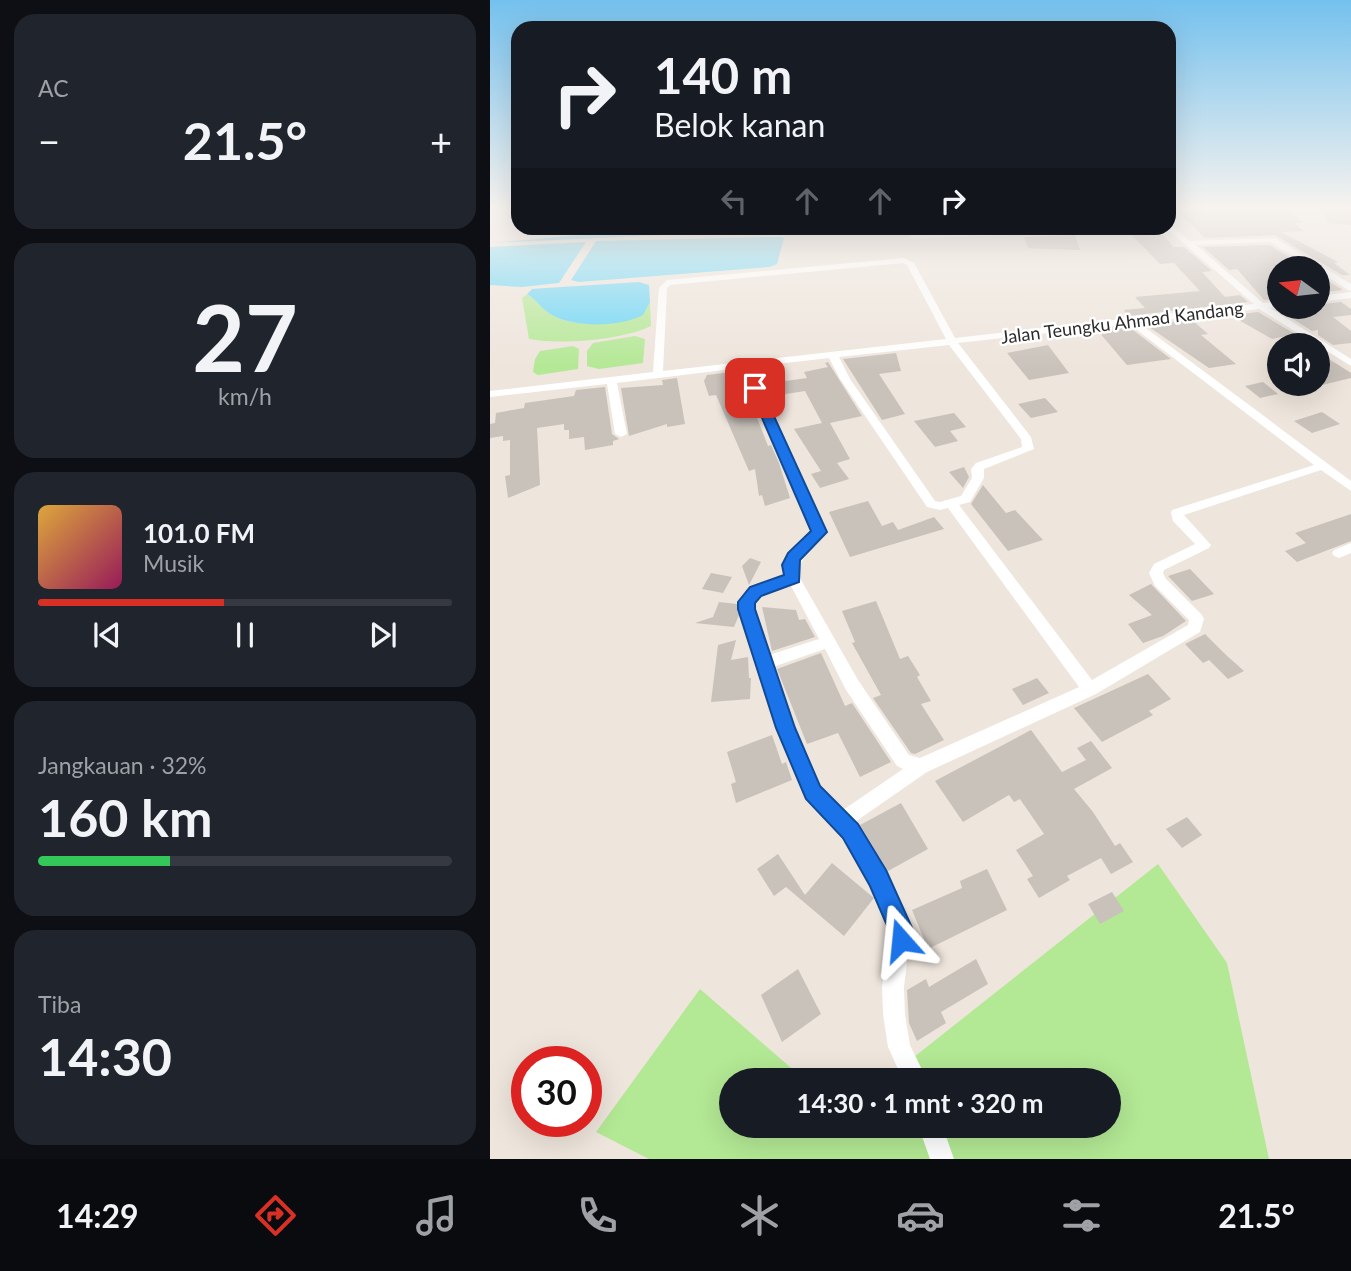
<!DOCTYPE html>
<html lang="id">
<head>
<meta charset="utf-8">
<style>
	:root { --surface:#171b24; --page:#20242c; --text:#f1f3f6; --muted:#9ea1a6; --line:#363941; --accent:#d93025 }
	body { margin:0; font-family:Lato,sans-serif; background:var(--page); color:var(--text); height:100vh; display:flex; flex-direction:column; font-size:26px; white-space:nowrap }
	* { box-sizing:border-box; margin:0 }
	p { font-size:23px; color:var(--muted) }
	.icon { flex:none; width:38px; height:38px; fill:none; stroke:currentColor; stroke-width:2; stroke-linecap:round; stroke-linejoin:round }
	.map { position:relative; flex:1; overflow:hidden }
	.details { display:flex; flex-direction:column; gap:14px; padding:14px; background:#0d0f14; width:490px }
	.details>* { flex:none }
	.guide { position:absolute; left:21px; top:21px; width:665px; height:214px; border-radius:21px; box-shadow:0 7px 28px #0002; background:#171b24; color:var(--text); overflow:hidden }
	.needle { width:46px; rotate:285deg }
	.fabs { position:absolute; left:777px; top:256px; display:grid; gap:14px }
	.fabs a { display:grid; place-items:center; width:63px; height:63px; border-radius:50%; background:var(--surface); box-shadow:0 7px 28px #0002; font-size:35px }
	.speed { position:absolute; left:21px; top:1046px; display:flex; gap:14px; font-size:35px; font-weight:700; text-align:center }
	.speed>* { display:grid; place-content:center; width:91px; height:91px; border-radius:50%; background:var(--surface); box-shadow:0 7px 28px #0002; line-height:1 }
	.speed .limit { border:10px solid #d22; background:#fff; color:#111 }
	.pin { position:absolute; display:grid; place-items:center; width:60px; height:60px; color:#fff; margin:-30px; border-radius:14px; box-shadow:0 4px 10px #0006 }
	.me { position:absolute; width:77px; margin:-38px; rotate:342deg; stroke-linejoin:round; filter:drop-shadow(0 0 5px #0008) }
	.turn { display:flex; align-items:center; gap:24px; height:147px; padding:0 28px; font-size:32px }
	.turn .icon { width:91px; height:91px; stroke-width:2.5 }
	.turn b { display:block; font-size:49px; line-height:60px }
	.lanes { display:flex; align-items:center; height:66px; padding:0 28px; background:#0003; justify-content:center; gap:35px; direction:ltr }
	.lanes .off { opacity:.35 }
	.big { font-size:52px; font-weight:700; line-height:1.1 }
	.details .widget { flex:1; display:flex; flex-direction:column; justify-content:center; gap:10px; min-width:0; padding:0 24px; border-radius:21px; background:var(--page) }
	.details .dial { align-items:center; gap:0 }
	.dial b { font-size:91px; line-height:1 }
	.song { display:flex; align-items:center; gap:21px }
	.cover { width:84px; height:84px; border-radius:10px; background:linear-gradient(135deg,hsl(40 70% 55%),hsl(330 70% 35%)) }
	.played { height:7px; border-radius:4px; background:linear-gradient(90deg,var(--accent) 45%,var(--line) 45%) }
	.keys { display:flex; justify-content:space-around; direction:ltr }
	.heat { display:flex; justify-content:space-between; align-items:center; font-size:38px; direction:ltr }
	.charge { height:10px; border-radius:5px; background:linear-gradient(90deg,#34c759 32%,var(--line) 0) }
	.trip { position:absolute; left:229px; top:1068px; width:402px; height:70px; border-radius:35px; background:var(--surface); box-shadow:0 7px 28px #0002; font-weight:700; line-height:70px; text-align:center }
	.tabs { display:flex; height:112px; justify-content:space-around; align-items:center; background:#090b0e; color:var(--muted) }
	.tabs .icon { width:49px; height:49px }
	.tabs .selected { color:var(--accent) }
	.tabs b { font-size:32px; color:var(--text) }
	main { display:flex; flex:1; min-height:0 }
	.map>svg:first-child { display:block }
</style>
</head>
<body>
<main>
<section class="details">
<div class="widget"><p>AC</p>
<div class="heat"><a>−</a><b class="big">21.5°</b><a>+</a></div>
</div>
<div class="widget dial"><b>27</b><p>km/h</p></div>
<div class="widget">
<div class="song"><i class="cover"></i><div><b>101.0 FM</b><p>Musik</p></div></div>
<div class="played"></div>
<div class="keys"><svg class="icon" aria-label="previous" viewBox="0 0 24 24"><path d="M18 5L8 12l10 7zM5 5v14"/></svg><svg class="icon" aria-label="pause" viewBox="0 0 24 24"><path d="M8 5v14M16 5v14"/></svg><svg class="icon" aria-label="next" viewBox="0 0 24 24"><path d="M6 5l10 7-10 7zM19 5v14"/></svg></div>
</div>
<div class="widget"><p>Jangkauan · 32%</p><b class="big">160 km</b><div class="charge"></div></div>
<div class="widget"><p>Tiba</p><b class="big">14:30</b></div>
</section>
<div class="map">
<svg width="861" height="1159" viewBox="0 0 861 1159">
	<rect width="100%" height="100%" fill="#eee5dc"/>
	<g fill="#b3e894">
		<path d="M37 294C46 299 52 310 62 315 87 329 127 324 153 314L160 302 161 326C133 340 70 345 39 339L32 298Z"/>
		<polygon points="145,336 155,339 153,363 109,369 97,366 97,351 103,343"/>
		<polygon points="83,346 89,349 88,369 48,375 43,372 45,359 50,351"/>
		<polygon points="668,864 737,963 779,1159 159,1159 106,1132 210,989 315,1080 242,1080 242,1125 620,1125 620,1080 395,1080"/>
	</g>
	<g fill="#67d5f7">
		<polygon points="327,228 108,238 0,243 90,235"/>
		<polygon points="289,237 294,238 287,264 279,267 89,282 81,280 106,241"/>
		<polygon points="96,242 69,283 32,287 0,285 0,247"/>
		<path d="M149 282 159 285 160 302 153 315C130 327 85 328 62 315 52 310 46 299 37 294L42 289 56 288Z"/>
	</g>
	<g fill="#c9c2bb">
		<polygon points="796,208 813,223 804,223 814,231 791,232 848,262 844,263 860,275 852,275 785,235 715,238 685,209"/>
		<polygon points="832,209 861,209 861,225 839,223"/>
		<polygon points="666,228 684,247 694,247 722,271 712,272 735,297 750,295 758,302 638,316 634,310 655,308 645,297 710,291 684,263 670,264 638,231"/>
		<polygon points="585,235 590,250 538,248 534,237"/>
		<polygon points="779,245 817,268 789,268 789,299 774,300 747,269 739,270 713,247"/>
		<polygon points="828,274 831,277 853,290 828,293"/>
		<polygon points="851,302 861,309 861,315 843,317 861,331 861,343 843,345 828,335 828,330 822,331 787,309"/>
		<polygon points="768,312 805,334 782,339 740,315"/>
		<polygon points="702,320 718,334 711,335 746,364 719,368 656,325"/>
		<polygon points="639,327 681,359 637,365 608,331"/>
		<polygon points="558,345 579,373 539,380 517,353"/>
		<polygon points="828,352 861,373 861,378 828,386"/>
		<polygon points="406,353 411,371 389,374 415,414 392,420 353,359"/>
		<polygon points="338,362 372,416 340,423 360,459 347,463 359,479 330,488 321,474 331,471 304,429 332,423 315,391 277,397 266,371 276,370 281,383 317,378 314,372 338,367 335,363"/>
		<polygon points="249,371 278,446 281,445 289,463 300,498 275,506 272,495 269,496 265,469 259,471 226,395 219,396 214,381 217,375"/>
		<polygon points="187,378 195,424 177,427 177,424 139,436 131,388 173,385 172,380"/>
		<polygon points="773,382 788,394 770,398 755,386"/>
		<polygon points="115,387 122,434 129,439 123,441 123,445 95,450 94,437 79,439 79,430 74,430 74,424 47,428 50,485 18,498 15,476 20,475 20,440 13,441 13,436 0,438 0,424 5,423 6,413 34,408 35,403 84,396 86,390"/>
		<polygon points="555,398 568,412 541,418 528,404"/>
		<polygon points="832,412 850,424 822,433 804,421"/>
		<polygon points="464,413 476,427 460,431 468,441 445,447 424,421"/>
		<polygon points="474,467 479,477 473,488 459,472"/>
		<polygon points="493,485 516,513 525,510 553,540 518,551 481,504"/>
		<polygon points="378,501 392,526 403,522 408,530 444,517 454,529 360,557 339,512"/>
		<polygon points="861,514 861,541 807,562 795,551 816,543 805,533"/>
		<polygon points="260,558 271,562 259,585 252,566"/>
		<polygon points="700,569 724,594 702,601 678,576"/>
		<polygon points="221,573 242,577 233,593 212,589"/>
		<polygon points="661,584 696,621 673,636 653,643 638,624 662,615 639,595"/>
		<polygon points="386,601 410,659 418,656 430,675 427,677 441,701 431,704 454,740 425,754 421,753 383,698 391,695 362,643 365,642 352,611"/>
		<polygon points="229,602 247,604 249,615 244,627 205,623 223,617"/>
		<polygon points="272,607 306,610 309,620 315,619 325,637 282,651"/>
		<polygon points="715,634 736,655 754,671 738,679 719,660 713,663 695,644"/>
		<polygon points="246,640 241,660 258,657 259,678 261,678 260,699 221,702 228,645"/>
		<polygon points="331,653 355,706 362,703 401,762 370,777 348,733 317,744 287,669"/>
		<polygon points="658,674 681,699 659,711 663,715 612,742 584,708"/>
		<polygon points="547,678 559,693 533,705 522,689"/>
		<polygon points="541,730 572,772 596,760 587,748 601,741 622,768 584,789 603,812 625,846 630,843 643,862 621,874 611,858 577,876 580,880 549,898 537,879 543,876 526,850 554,834 530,799 524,802 519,795 473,822 445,781"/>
		<polygon points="282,735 292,764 296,762 302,780 246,803 241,784 246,782 237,752"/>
		<polygon points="411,803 438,849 398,871 370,825"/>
		<polygon points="697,817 712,835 692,848 676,829"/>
		<polygon points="288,854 315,895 342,863 384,898 354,936 296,887 284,896 267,869"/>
		<polygon points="497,869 517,910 438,949 422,910 472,888 470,881"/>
		<polygon points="622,892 634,911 610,924 598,904"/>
		<polygon points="486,959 498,984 451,1012 456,1023 427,1041 419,1023 417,990 436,979 439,987"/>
		<polygon points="308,969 331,1014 292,1042 271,995"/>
	</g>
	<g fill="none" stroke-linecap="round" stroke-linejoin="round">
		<g fill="#fff" fill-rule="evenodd">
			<path d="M679 224 700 241 785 238 861 284V291L858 290 828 271V268H822L780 242 706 245 773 303 789 301 791 306 780 308 861 359V366L769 309 649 323 861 481V491L831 470 694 515 721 545 719 548 674 570 673 573 676 579 712 615 714 619 710 632 606 694 437 772 365 822 395 871 421 930 414 987 415 1014 420 1045 437 1080H413L398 1047 393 1014 392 987 401 930 381 885 354 837 317 798 287 728 250 609 249 602 260 587 296 575C294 555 310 545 322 532L251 368 127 383 137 434 131 437 125 434 117 384 0 397V391L163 372 169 288 177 280 414 258 424 263 465 338 764 304 676 228H679ZM413 263 417 265 456 339 173 371 177 288 180 285ZM639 324 824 465 682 510 681 513 683 521 705 544 664 564 659 573 665 586 699 620 698 625 602 680 469 505 480 502 494 478V469L544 449 541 437 468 343ZM459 345 531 439 532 447 486 463 481 469 482 478 471 496 450 502 445 501 360 379 349 357ZM339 358 350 379 437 507 450 510 458 508 589 687 430 758 419 755 368 680 310 578C307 556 325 548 336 532L261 367ZM300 584 329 639 279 655 263 603 270 595ZM335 649 356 690 407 766 413 769 353 810 329 786 303 728 283 667Z"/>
			<polygon points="594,228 639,228 635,230 423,239 419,237 423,235"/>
			<polygon points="861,292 861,298 828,302 828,296"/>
			<polygon points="861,543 861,553 849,558 844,556 842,553 844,550"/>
			<polygon points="428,1125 452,1125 464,1159 440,1159"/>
		</g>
	</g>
	<linearGradient id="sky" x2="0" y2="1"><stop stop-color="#74c1ee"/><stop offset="0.56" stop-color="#f7f3ef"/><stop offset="1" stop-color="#f7f3ef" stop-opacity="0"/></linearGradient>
	<rect width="861" height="370" fill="url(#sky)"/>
	<polygon fill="#1a73e8" stroke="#114b97" stroke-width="2" points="265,384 271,388 337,532 310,560 309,582 271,596 265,603 265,609 305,728 330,786 368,824 396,870 423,930 420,948 411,952 403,948 399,930 380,886 353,838 316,799 286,728 248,609 248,602 260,587 294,575 292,565 298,553 321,531 259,388"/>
	<g text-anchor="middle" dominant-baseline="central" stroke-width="5" stroke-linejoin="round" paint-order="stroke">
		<g font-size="18" fill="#2b2b2b" stroke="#fff">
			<text transform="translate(632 322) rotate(-7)">Jalan Teungku Ahmad Kandang</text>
		</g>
	</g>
</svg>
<div class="fabs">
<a><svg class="needle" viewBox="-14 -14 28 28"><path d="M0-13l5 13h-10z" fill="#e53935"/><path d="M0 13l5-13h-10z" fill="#9ea1a6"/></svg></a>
<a><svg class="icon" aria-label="sound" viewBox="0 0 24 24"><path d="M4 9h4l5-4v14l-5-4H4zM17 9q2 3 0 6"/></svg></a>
</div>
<div class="speed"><div class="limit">30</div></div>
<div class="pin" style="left:265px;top:388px;background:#d93025"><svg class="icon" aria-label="arrive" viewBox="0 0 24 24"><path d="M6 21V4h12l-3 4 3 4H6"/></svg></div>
<svg class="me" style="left:411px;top:940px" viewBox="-20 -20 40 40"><path d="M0-17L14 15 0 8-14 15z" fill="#1a73e8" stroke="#fff" stroke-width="4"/></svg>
<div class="trip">14:30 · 1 mnt · 320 m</div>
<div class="guide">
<div class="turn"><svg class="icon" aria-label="right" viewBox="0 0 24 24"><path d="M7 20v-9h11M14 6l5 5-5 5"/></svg><div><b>140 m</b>Belok kanan</div></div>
<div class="lanes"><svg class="icon off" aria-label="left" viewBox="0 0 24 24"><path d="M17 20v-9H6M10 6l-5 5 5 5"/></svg><svg class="icon off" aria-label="ahead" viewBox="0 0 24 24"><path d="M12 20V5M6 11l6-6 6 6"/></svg><svg class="icon off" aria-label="ahead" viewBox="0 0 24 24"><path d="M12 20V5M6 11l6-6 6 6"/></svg><svg class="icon" aria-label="right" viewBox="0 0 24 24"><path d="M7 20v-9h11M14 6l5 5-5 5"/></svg></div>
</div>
</div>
</main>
<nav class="tabs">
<b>14:29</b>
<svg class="icon selected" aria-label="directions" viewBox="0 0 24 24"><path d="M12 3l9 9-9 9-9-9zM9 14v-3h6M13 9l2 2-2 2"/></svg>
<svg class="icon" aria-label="music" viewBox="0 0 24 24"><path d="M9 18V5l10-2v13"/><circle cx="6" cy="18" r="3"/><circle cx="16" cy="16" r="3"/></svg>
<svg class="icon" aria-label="phone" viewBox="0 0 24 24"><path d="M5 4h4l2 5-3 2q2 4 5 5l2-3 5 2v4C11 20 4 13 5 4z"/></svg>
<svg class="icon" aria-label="climate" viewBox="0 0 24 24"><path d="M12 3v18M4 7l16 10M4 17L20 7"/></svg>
<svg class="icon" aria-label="car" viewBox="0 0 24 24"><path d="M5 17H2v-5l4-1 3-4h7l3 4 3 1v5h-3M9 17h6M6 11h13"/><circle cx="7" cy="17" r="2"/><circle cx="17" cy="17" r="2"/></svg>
<svg class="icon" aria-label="filters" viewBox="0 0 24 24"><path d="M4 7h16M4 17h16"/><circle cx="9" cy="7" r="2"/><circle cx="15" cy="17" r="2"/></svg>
<b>21.5°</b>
</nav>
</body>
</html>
